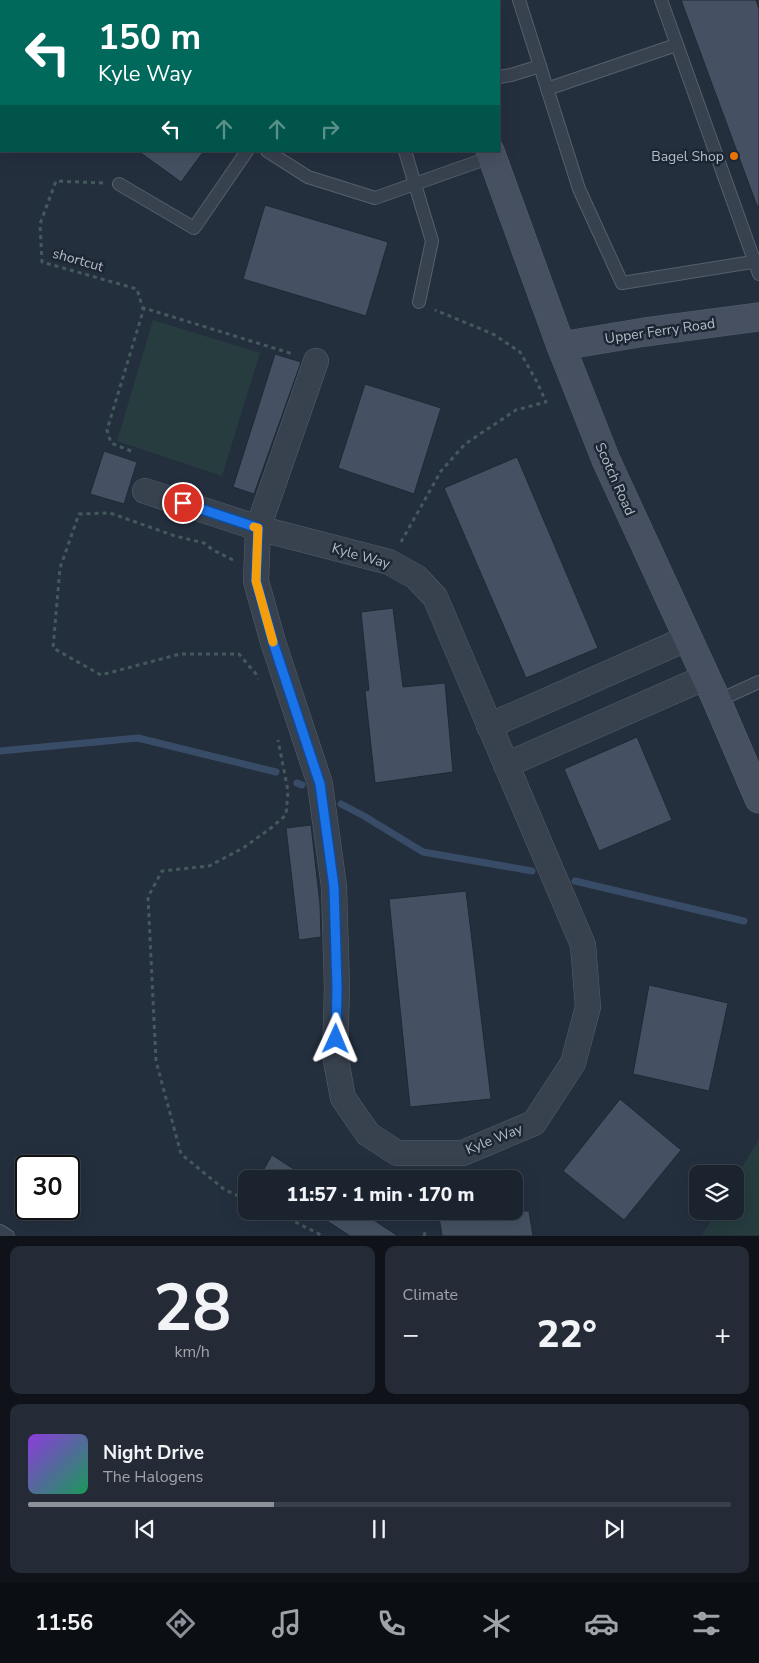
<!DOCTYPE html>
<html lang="en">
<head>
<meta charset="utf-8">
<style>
	:root { --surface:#1b232e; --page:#242b36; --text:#f1f3f6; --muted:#a0a4aa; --line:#39404a; --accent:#8c9099 }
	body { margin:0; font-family:"Nunito Sans",sans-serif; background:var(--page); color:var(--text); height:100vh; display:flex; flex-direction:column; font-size:19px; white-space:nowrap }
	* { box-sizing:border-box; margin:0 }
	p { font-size:16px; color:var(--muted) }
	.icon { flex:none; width:28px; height:28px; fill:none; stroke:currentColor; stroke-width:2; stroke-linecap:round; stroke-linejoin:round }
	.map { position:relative; height:1236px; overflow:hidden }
	.details { display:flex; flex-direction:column; gap:10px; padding:10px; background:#0f1319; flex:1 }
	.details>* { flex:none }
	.guide { position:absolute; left:0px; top:0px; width:500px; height:152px; box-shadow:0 5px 20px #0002,0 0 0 1px var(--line); background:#00695c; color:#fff; overflow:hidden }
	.controls { position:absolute; left:689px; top:1165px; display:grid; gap:10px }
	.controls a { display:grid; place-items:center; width:55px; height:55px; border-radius:10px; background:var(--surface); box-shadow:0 5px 20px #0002,0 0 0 1px var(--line); font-size:25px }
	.speed { position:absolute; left:15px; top:1155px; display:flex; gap:10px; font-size:25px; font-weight:700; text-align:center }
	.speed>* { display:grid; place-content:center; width:65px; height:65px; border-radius:50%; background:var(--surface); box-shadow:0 5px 20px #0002,0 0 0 1px var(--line); line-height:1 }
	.speed .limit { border:2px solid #111; border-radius:8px; background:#fff; color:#111 }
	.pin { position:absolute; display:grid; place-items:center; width:42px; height:42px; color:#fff; margin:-21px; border:2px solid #fff; border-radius:50%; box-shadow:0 1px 5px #0007 }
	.me { position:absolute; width:55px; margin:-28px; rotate:1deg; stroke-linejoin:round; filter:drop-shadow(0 0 4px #0008) }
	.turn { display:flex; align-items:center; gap:18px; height:105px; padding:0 15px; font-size:22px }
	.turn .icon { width:65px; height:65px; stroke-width:2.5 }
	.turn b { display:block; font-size:35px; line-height:42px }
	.lanes { display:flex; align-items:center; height:48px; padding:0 15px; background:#0003; justify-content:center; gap:25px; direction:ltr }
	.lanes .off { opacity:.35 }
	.big { font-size:38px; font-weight:800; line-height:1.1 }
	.details .tile { flex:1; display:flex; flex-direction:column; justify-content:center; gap:8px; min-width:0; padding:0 18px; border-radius:10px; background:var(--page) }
	.details .dial { align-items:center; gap:0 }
	.dial b { font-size:65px; line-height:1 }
	.song { display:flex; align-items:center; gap:15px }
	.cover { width:60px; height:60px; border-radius:8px; background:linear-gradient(135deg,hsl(270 70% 55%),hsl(150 70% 35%)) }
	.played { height:5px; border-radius:2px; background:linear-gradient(90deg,var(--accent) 35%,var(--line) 35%) }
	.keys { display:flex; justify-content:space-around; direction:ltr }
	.heat { display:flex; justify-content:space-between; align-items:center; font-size:28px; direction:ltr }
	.details .tiles { flex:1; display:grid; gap:10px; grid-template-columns:1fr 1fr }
	.tile:last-child { grid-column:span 2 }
	.trip { position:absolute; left:238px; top:1170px; width:285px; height:50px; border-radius:10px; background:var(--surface); box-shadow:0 5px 20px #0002,0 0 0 1px var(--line); font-weight:800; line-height:50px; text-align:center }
	.menu { display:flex; height:80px; justify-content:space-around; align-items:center; background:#0b0e12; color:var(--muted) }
	.menu .icon { width:35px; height:35px }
	.menu .active { color:var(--accent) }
	.menu b { font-size:22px; color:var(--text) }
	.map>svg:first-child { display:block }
</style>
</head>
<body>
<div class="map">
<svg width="759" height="1236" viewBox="0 0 759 1236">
	<rect width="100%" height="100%" fill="#242f3e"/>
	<g fill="#263c3f">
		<polygon points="153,320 260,353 222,476 117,441"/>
		<polygon points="759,1139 759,1235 702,1235 716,1211 735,1211 735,1179"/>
	</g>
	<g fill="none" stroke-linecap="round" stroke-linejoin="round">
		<g stroke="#394c67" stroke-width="7">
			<polyline points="0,751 138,738 276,772"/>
			<polyline points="297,783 302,785"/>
			<polyline points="341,804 364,816 423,852 532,871"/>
			<polyline points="575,881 744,921"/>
		</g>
	</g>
	<g fill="#455162" stroke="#1f2835">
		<polygon points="681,0 756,0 759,9 759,206 757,206"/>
		<polygon points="138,151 204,151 181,182"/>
		<polygon points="265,205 388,242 366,316 243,279"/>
		<polygon points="275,354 301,362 254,494 233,487"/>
		<polygon points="365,384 441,408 414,494 338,468"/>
		<polygon points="104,451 137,462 124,504 90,494"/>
		<polygon points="517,457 598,648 526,678 444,488"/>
		<polygon points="393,608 403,687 445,683 453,772 375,783 365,691 369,690 361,612"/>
		<polygon points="637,737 672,820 599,851 564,769"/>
		<polygon points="311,825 320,904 321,937 299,940 286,828"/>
		<polygon points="466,891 491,1099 410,1107 389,899"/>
		<polygon points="649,985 728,1003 709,1091 633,1074"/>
		<polygon points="620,1099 681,1150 624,1220 563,1171"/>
		<polygon points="272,1155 309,1179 259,1178"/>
		<polygon points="312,1211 360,1211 398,1236 350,1236"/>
		<polygon points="438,1211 529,1211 533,1236 442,1236"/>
	</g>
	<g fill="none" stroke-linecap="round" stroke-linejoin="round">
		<defs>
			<g id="lane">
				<polyline points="519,0 579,189 622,283 759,261"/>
				<polyline points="661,0 759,274"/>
				<polyline points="357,1 358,0"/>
				<polyline points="460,1 465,0"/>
				<polyline points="499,77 511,75 540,66"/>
				<polyline points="547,89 676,45"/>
				<polyline points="267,151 308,177 375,198 491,157"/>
				<polyline points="405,151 432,241 419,302"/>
				<polyline points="119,184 194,228 247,151"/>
				<polyline points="717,701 759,682"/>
				<polyline points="0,1231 8,1236"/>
			</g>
			<g id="street">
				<polyline points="145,491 258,528 389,562 416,577 435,597 583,945 588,1007 573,1063 534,1123 463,1153 397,1153 368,1134 343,1098 335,1055 337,988 334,887 320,784 273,642 256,581 258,528 316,361"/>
				<polyline points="489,726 688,638"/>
				<polyline points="506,765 706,677"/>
			</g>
			<g id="secondary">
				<polyline points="437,0 438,1"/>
				<polyline points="490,151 561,346 606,460 717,701 759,799"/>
				<polyline points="561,346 645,332 759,317"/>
			</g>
		</defs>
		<use href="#lane" stroke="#565f6c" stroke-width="14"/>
		<use href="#street" stroke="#565f6c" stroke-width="26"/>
		<use href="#secondary" stroke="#565f6c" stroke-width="29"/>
		<g stroke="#44595c" stroke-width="3" stroke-dasharray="4 4" stroke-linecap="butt">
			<polyline points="103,183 56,181 40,224 42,262 137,289 143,309"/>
			<polyline points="131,451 111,443 107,430 144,308 293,354"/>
			<polyline points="401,542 441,471 465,444 516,410 546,402 537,382 520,352 493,334 435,310"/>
			<polyline points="233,560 213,550 204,543 175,536 110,513 79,514 60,568 53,648 101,675 180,654 239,654 256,674 258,679"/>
			<polyline points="246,1199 225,1190 181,1154 156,1061 148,897 162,871 209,866 243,848 271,828 286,815 288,791 278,740"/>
			<polyline points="274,1211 323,1236"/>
			<polyline points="424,1236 426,1229"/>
		</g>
		<use href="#lane" stroke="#38414e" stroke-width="12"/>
		<use href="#street" stroke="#38414e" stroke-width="25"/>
		<use href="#secondary" stroke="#465061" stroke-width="28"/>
		<defs>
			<g id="rail">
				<polyline points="67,1 68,0"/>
				<polyline points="103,1 104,0"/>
				<polyline points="0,90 1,88"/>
				<polyline points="0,137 1,136"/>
			</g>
		</defs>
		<use href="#rail" stroke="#5a6575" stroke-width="5.5"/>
		<use href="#rail" stroke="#1d2633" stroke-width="4" stroke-dasharray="11" stroke-linecap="butt"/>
	</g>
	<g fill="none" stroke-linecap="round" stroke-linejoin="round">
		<defs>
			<polyline id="route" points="183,503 258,528 256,581 273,642 320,784 334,887 337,988 336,1039"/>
		</defs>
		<use href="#route" stroke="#114b97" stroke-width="12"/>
		<use href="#route" stroke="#1a73e8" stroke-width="9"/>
		<polyline stroke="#f59e0b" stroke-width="9" points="254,527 258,528 256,581 273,642"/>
	</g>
	<circle fill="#e8710a" stroke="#1d2633" stroke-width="2" cx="734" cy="156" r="5"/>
	<g text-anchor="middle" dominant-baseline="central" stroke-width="5" stroke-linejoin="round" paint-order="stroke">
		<g font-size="14" fill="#b4bcc9" stroke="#1d2633" text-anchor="end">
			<text x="724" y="156">Bagel Shop</text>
		</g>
		<g font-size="14" fill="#b4bcc9" stroke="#1d2633">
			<text transform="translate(78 260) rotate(16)">shortcut</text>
			<text transform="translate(660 331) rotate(-8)">Upper Ferry Road</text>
			<text transform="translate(615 479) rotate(66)">Scotch Road</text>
			<text transform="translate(361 556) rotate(16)">Kyle Way</text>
			<text transform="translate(494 1139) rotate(-22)">Kyle Way</text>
		</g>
	</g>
</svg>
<div class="controls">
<a><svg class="icon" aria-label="layers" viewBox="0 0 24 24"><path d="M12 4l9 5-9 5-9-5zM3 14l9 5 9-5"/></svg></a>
</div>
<div class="speed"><div class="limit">30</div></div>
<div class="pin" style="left:183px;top:503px;background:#d93025"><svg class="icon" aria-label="arrive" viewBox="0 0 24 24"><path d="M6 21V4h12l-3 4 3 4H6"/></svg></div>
<svg class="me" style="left:336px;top:1039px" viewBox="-20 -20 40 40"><path d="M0-17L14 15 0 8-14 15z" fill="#1a73e8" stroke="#fff" stroke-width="4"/></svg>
<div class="trip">11:57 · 1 min · 170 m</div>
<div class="guide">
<div class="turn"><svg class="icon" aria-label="left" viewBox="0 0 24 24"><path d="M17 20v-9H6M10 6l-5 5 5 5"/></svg><div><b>150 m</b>Kyle Way</div></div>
<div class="lanes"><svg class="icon" aria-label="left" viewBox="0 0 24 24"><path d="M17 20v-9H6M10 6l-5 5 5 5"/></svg><svg class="icon off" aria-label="ahead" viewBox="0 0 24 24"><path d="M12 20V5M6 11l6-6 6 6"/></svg><svg class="icon off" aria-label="ahead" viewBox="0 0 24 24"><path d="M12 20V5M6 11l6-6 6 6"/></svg><svg class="icon off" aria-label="right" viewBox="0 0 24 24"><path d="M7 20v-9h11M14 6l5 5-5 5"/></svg></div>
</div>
</div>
<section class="details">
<div class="tiles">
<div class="tile dial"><b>28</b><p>km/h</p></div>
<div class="tile"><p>Climate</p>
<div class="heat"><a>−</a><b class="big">22°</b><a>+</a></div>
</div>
<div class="tile">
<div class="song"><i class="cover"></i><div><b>Night Drive</b><p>The Halogens</p></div></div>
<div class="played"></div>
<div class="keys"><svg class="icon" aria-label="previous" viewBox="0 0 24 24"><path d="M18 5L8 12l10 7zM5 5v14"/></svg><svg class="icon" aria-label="pause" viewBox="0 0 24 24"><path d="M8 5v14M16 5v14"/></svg><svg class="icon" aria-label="next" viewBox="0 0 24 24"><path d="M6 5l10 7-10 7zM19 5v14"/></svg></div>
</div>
</div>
</section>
<nav class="menu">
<b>11:56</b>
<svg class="icon active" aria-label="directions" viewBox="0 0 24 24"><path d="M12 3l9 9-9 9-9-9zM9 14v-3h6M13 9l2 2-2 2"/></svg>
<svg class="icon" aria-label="music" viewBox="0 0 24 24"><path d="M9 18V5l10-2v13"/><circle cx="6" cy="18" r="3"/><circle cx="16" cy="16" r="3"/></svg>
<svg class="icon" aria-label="phone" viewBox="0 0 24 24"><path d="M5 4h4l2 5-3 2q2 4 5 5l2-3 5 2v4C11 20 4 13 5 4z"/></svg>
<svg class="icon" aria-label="climate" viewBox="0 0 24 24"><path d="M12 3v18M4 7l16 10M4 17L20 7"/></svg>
<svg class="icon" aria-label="car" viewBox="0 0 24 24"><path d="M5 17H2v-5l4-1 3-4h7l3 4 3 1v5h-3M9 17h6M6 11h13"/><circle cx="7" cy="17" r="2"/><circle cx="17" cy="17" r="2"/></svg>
<svg class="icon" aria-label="filters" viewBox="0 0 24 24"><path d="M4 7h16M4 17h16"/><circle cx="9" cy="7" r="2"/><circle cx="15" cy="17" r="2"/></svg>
</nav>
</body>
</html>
